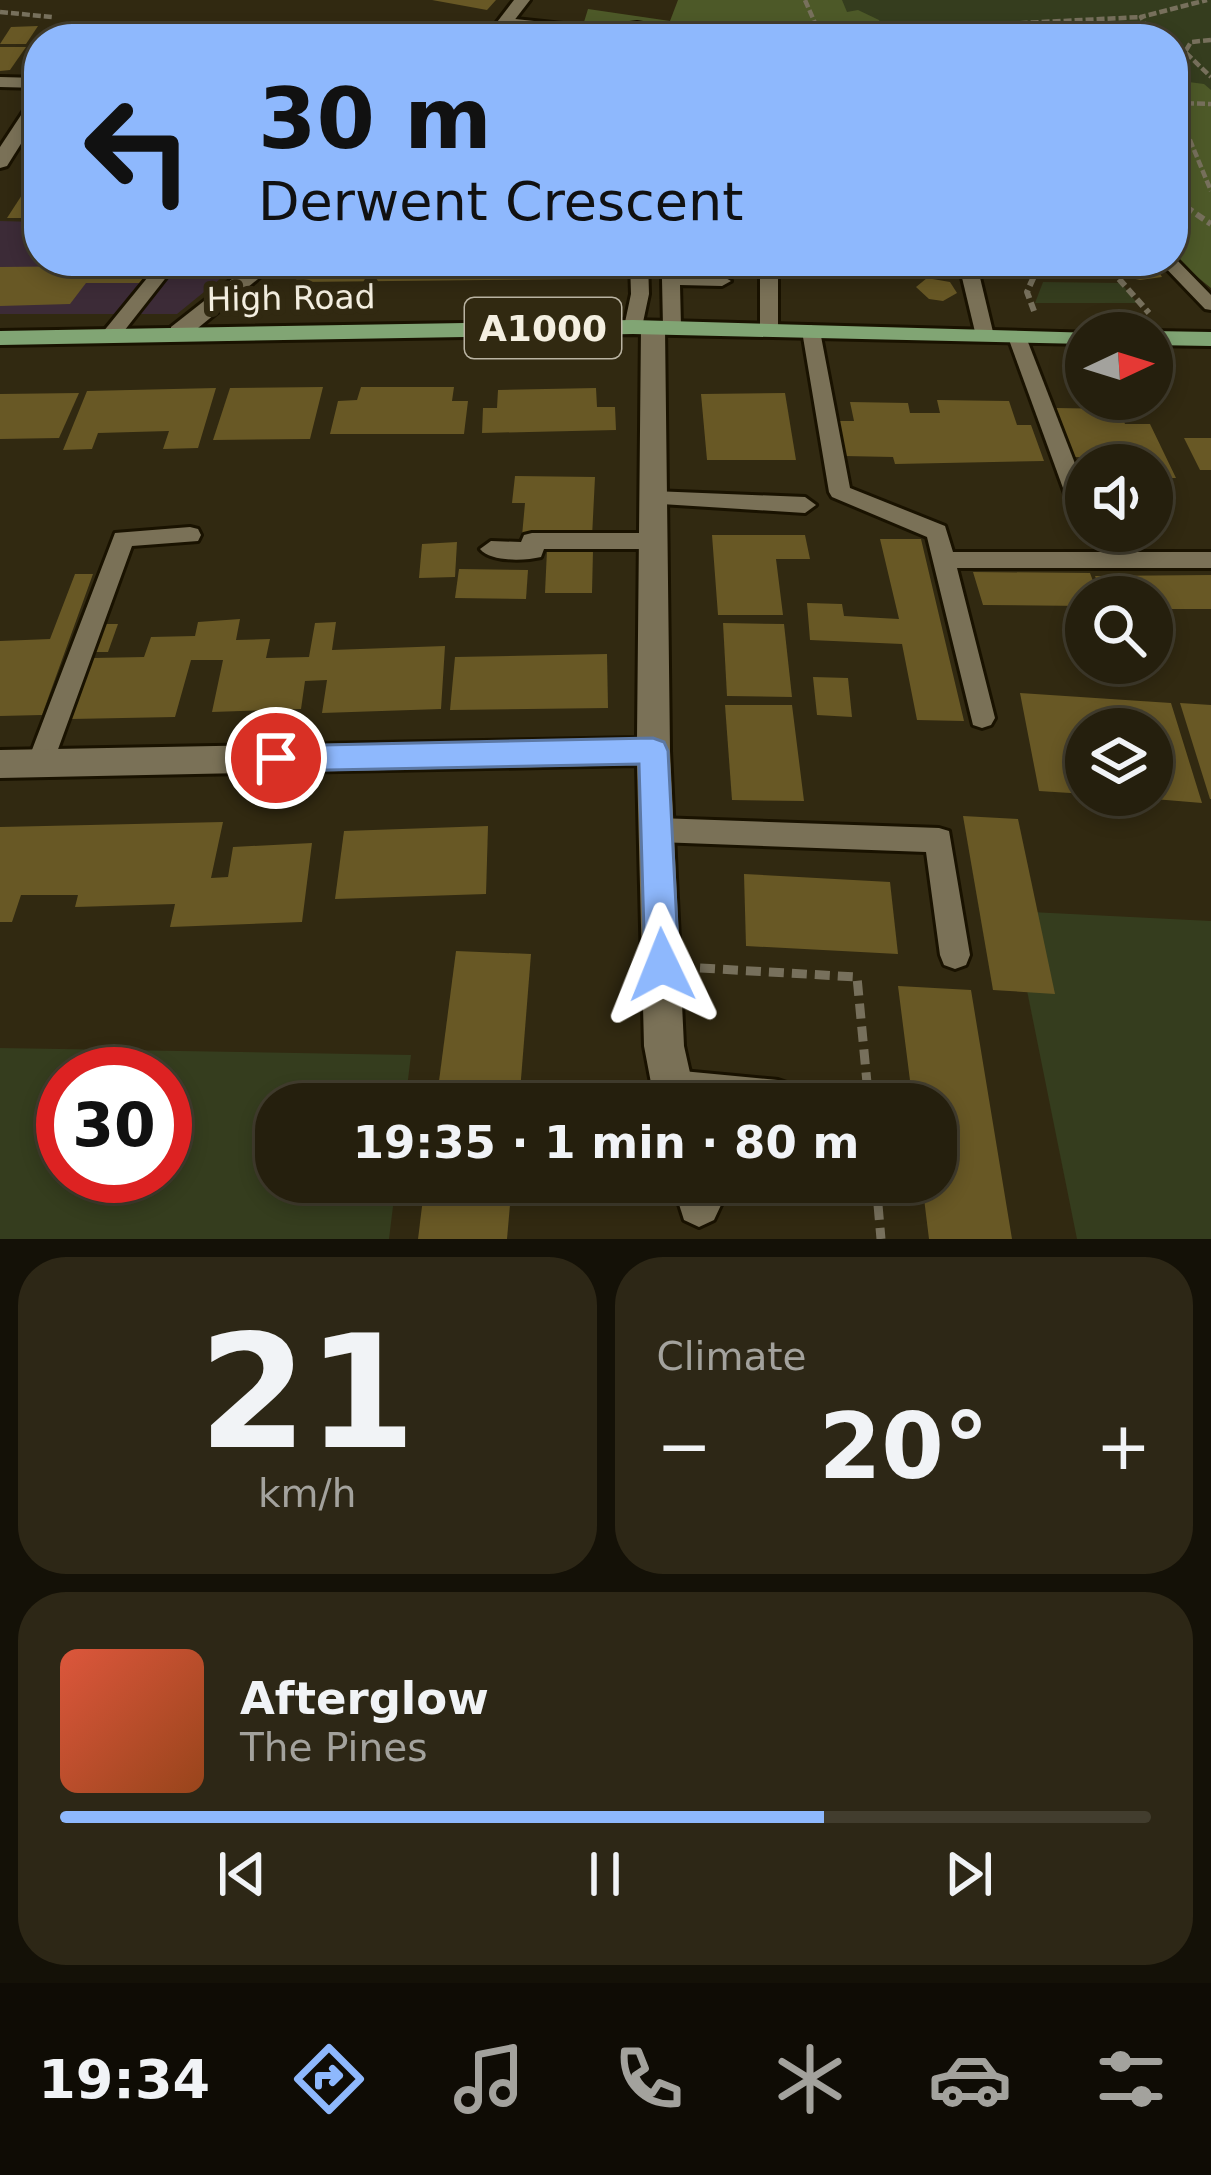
<!DOCTYPE html>
<html lang="en">
<head>
<meta charset="utf-8">
<style>
	:root { --surface:#251f0d; --page:#2d2716; --text:#f1f3f6; --muted:#a3a29d; --line:#423d2e; --accent:#8eb8fd }
	body { margin:0; font-family:"DejaVu Sans",sans-serif; background:var(--page); color:var(--text); height:100vh; display:flex; flex-direction:column; font-size:45px; white-space:nowrap }
	* { box-sizing:border-box; margin:0 }
	p { font-size:39px; color:var(--muted) }
	.icon { flex:none; width:66px; height:66px; fill:none; stroke:currentColor; stroke-width:2; stroke-linecap:round; stroke-linejoin:round }
	.map { position:relative; height:1239px; overflow:hidden }
	.panel { display:flex; flex-direction:column; gap:18px; padding:18px; background:#141107; flex:1 }
	.panel>* { flex:none }
	.guide { position:absolute; left:24px; top:24px; width:1164px; height:252px; border-radius:48px; box-shadow:0 6px 18px #0003,0 0 0 3px var(--line); background:#8eb8fd; color:#111; overflow:hidden }
	.needle { width:78px; rotate:86deg }
	.tools { position:absolute; left:1065px; top:312px; display:grid; gap:24px }
	.tools a { display:grid; place-items:center; width:108px; height:108px; border-radius:50%; background:var(--surface); box-shadow:0 6px 18px #0003,0 0 0 3px var(--line); font-size:60px }
	.speed { position:absolute; left:36px; top:1047px; display:flex; gap:24px; font-size:60px; font-weight:700; text-align:center }
	.speed>* { display:grid; place-content:center; width:156px; height:156px; border-radius:50%; background:var(--surface); box-shadow:0 6px 18px #0003,0 0 0 3px var(--line); line-height:1 }
	.speed .limit { border:18px solid #d22; background:#fff; color:#111 }
	.pin { position:absolute; display:grid; place-items:center; width:102px; height:102px; color:#fff; margin:-51px; border:6px solid #fff; border-radius:50%; box-shadow:0 3px 12px #0007 }
	.me { position:absolute; width:132px; margin:-66px; rotate:358deg; stroke-linejoin:round; filter:drop-shadow(0 0 9px #0008) }
	.turn { display:flex; align-items:center; gap:42px; height:252px; padding:0 36px; font-size:54px }
	.turn .icon { width:156px; height:156px; stroke-width:2.5 }
	.turn b { display:block; font-size:84px; line-height:102px }
	.big { font-size:90px; font-weight:800; line-height:1.1 }
	.panel .tile { flex:1; display:flex; flex-direction:column; justify-content:center; gap:18px; min-width:0; padding:0 42px; border-radius:48px; background:var(--page) }
	.panel .dial { align-items:center; gap:0 }
	.dial b { font-size:156px; line-height:1 }
	.song { display:flex; align-items:center; gap:36px }
	.cover { width:144px; height:144px; border-radius:18px; background:linear-gradient(135deg,hsl(10 70% 55%),hsl(20 70% 35%)) }
	.played { height:12px; border-radius:6px; background:linear-gradient(90deg,var(--accent) 70%,var(--line) 70%) }
	.keys { display:flex; justify-content:space-around; direction:ltr }
	.heat { display:flex; justify-content:space-between; align-items:center; font-size:66px; direction:ltr }
	.panel .tiles { flex:1; display:grid; gap:18px; grid-template-columns:1fr 1fr }
	.tile:last-child { grid-column:span 2 }
	.trip { position:absolute; left:255px; top:1083px; width:702px; height:120px; border-radius:48px; background:var(--surface); box-shadow:0 6px 18px #0003,0 0 0 3px var(--line); font-weight:800; line-height:120px; text-align:center }
	.dock { display:flex; height:192px; justify-content:space-around; align-items:center; background:#0f0c05; color:var(--muted) }
	.dock .icon { width:84px; height:84px }
	.dock .on { color:var(--accent) }
	.dock b { font-size:54px; color:var(--text) }
	.map>svg:first-child { display:block }
</style>
</head>
<body>
<div class="map">
<svg width="1211" height="1239" viewBox="0 0 1211 1239">
	<rect width="100%" height="100%" fill="#312911"/>
	<polygon fill="#3c2b37" points="0,221 39,222 39,261 242,261 177,314 0,314"/>
	<g fill="#353d1e" fill-rule="evenodd">
		<polygon points="729,0 1211,0 1211,288 1173,257 1173,39 723,39"/>
		<polygon points="1043,282 1121,283 1137,303 1035,303"/>
		<polygon points="1011,911 1211,921 1211,1239 1077,1239"/>
		<path d="M0 1048 411 1055 405 1104H276V1182H396L389 1239H0ZM165 1074V1176H63V1074Z"/>
	</g>
	<g fill="#4d5928">
		<polygon points="678,0 842,0 847,12 858,10 879,20 886,36 640,39 630,38 629,31 584,22 588,9 670,21"/>
		<polygon points="1181,81 1204,84 1211,90 1211,288 1173,257 1173,96 1185,94 1178,86"/>
	</g>
	<g fill="#685825">
		<polygon points="432,0 496,0 487,10"/>
		<polygon points="38,26 26,44 0,44 11,27"/>
		<polygon points="0,47 26,47 10,70 0,71"/>
		<polygon points="33,178 39,178 39,218 7,218"/>
		<polygon points="101,261 156,261 142,283 86,283 70,304 0,306 0,267 98,266"/>
		<polygon points="301,261 579,261 577,279 300,282 291,276"/>
		<polygon points="886,261 960,261 961,269 919,267 920,274 887,272"/>
		<polygon points="986,261 1153,261 1162,277 1140,280 1122,276 1118,270 1056,275 1022,268 1025,275 991,274"/>
		<polygon points="927,278 950,282 957,293 943,301 929,299 916,287"/>
		<polygon points="323,387 310,439 213,440 230,388"/>
		<polygon points="361,387 454,387 452,401 468,401 464,434 330,434 338,401 357,400"/>
		<polygon points="216,388 198,448 163,449 169,431 98,433 92,449 63,450 87,391"/>
		<polygon points="596,388 597,407 615,407 616,430 482,433 483,408 497,408 498,390"/>
		<polygon points="79,393 59,438 0,439 0,394"/>
		<polygon points="785,393 796,460 707,460 701,394"/>
		<polygon points="937,400 1009,401 1017,425 1031,425 1044,461 895,464 893,457 844,456 838,421 854,421 850,402 908,403 910,413 940,413"/>
		<polygon points="1055,408 1119,409 1125,424 1150,424 1176,478 1152,478 1152,465 1144,465 1141,459 1074,457"/>
		<polygon points="1184,438 1211,438 1211,470 1200,470"/>
		<polygon points="515,476 595,477 592,537 522,536 525,503 512,503"/>
		<polygon points="712,535 805,535 810,559 776,559 783,615 718,615"/>
		<polygon points="880,539 921,539 964,721 917,720 902,644 810,640 807,603 842,604 844,616 899,619"/>
		<polygon points="457,542 455,577 419,578 422,544"/>
		<polygon points="547,550 593,550 592,593 545,593"/>
		<polygon points="459,569 528,570 526,599 455,598"/>
		<polygon points="973,572 1090,573 1099,597 1086,597 1086,606 983,605"/>
		<polygon points="75,574 93,574 42,715 0,716 0,641 50,639"/>
		<polygon points="1211,575 1211,609 1152,609 1152,597 1104,597 1095,576"/>
		<polygon points="240,619 236,640 270,639 266,658 309,657 315,623 336,622 332,650 445,646 441,709 322,713 327,680 305,681 301,709 212,712 223,660 191,660 175,717 71,719 93,658 144,657 151,637 195,636 198,622"/>
		<polygon points="723,623 784,624 792,697 727,696"/>
		<polygon points="98,624 118,624 108,652 87,652"/>
		<polygon points="607,654 608,708 450,710 455,657"/>
		<polygon points="813,677 848,678 852,717 817,715"/>
		<polygon points="1020,693 1171,703 1202,803 1142,798 1152,795 1152,729 1086,729 1086,794 1039,791"/>
		<polygon points="1180,703 1211,705 1211,799 1210,799"/>
		<polygon points="725,705 792,705 804,801 732,800"/>
		<polygon points="963,816 1018,819 1055,994 993,990"/>
		<polygon points="223,822 211,878 228,877 233,847 312,843 302,922 170,927 175,904 75,907 78,895 21,895 12,922 0,922 0,827"/>
		<polygon points="488,826 486,894 335,899 344,831"/>
		<polygon points="744,874 890,882 898,954 746,946"/>
		<polygon points="456,951 531,954 519,1104 436,1104"/>
		<polygon points="898,986 971,990 1012,1239 929,1239 922,1182 936,1182 936,1104 913,1104"/>
		<polygon points="425,1182 512,1182 507,1239 418,1239"/>
	</g>
	<g fill="none" stroke-linecap="round" stroke-linejoin="round">
		<defs>
			<g id="lane">
				<polygon points="505,18 601,28 637,23 729,39 694,39 637,31 601,36 500,25 500,19"/>
				<polygon points="1174,257 1211,295 1211,310 1205,309 1159,261 1173,261"/>
				<polygon points="161,261 179,261 117,340 103,340 103,332"/>
				<polygon points="630,261 648,261 649,294 642,327 633,333 624,327 631,294"/>
				<polygon points="760,261 778,261 778,330 769,336 760,330"/>
				<path d="M796 261H869L871 263C854 272 813 270 796 261Z"/>
				<polygon points="958,261 976,261 994,336 992,340 978,340 976,336"/>
				<polygon points="671,274 722,276 731,281 722,286 680,285 681,327 672,333 663,327 662,279"/>
				<polygon points="811,325 820,331 850,488 945,526 953,552 1211,552 1211,568 957,568 995,718 991,725 982,728 973,725 927,537 832,497 829,492 802,331"/>
				<polygon points="1017,331 1026,337 1086,492 1086,529 1075,521 1008,337"/>
				<polygon points="653,491 805,497 816,505 805,513 645,503 642,498 645,493"/>
				<polygon points="190,527 198,529 201,535 198,541 132,546 53,763 49,771 40,774 31,771 27,763 115,533"/>
				<path d="M532 533H653L664 541 653 549H544L541 557C524 561 491 562 480 549L491 541 521 542 524 535Z"/>
				<polygon points="658,818 939,828 949,831 970,955 966,965 955,969 944,965 940,955 926,852 658,842 648,839 644,830 648,821"/>
				<polygon points="672,1070 778,1080 790,1084 794,1096 791,1104 672,1102 660,1098 656,1086 660,1074"/>
			</g>
			<g id="street">
				<polygon points="514,0 530,0 500,39 484,39"/>
				<polygon points="70,24 248,32 256,37 198,39 76,32 68,27"/>
				<polygon points="0,77 39,78 39,88 0,87"/>
				<polygon points="39,96 39,115 7,166 0,168 0,147 33,97"/>
				<polygon points="255,261 280,261 187,337 171,337 171,327"/>
				<polygon points="653,321 665,328 670,751 684,1046 697,1104 655,1104 644,1046 637,765 0,778 0,750 637,738 641,328"/>
				<polygon points="672,1182 716,1182 721,1205 714,1220 699,1227 684,1220"/>
			</g>
			<g id="primary">
				<polygon points="633,320 1095,333 1086,333 1086,344 633,334 0,345 0,331"/>
				<polygon points="1152,331 1211,332 1211,346 1152,345 1152,333 1144,333"/>
			</g>
		</defs>
		<use href="#lane" stroke="#191200" stroke-width="6"/>
		<use href="#street" stroke="#191200" stroke-width="6"/>
		<use href="#primary" stroke="#191200" stroke-width="6"/>
		<g stroke="#77705c" stroke-width="4.5" stroke-dasharray="8 3" stroke-linecap="butt">
			<polyline points="805,0 821,37"/>
			<polyline points="0,12 52,17"/>
			<polyline points="270,36 305,39"/>
			<polyline points="745,37 1141,17"/>
			<polyline points="1153,39 1141,17 1207,0"/>
			<polyline points="1211,40 1191,42 1185,52 1211,77"/>
			<polyline points="1173,99 1211,191"/>
			<polyline points="1175,103 1211,104"/>
			<polyline points="1173,198 1179,202"/>
		</g>
		<g stroke="#77705c" stroke-width="6" stroke-dasharray="9 4.5" stroke-linecap="butt">
			<polyline points="1174,199 1211,224"/>
			<polyline points="1119,279 1149,313"/>
			<polyline points="1034,311 1027,292 1035,274"/>
		</g>
		<g stroke="#77705c" stroke-width="9" stroke-dasharray="15 8" stroke-linecap="butt">
			<polyline points="700,968 857,977 869,1104"/>
			<polyline points="876,1182 881,1239"/>
		</g>
		<use href="#lane" fill="#7a7157" fill-rule="evenodd"/>
		<use href="#street" fill="#7a7157" fill-rule="evenodd"/>
		<use href="#primary" fill="#81a574" fill-rule="evenodd"/>
	</g>
	<polygon fill="#8eb8fd" stroke="#5c78a4" stroke-width="3" points="653,738 664,742 668,751 679,965 674,977 662,982 650,977 645,965 639,764 276,771 265,767 261,758 265,749 276,746"/>
	<g text-anchor="middle" dominant-baseline="central" stroke-width="12" stroke-linejoin="round" paint-order="stroke">
		<g font-size="33" fill="#f4efe1" stroke="#312911">
			<text transform="translate(291 298) rotate(-1)">High Road</text>
		</g>
		<rect fill="#312911" stroke="#bab4a3" stroke-width="3" x="465" y="298" width="156" height="60" rx="9"/>
		<g font-size="36" font-weight="bold" fill="#f4efe1">
			<text x="543" y="328">A1000</text>
		</g>
	</g>
</svg>
<div class="tools">
<a><svg class="needle" viewBox="-14 -14 28 28"><path d="M0-13l5 13h-10z" fill="#e53935"/><path d="M0 13l5-13h-10z" fill="#a3a29d"/></svg></a>
<a><svg class="icon" aria-label="sound" viewBox="0 0 24 24"><path d="M4 9h4l5-4v14l-5-4H4zM17 9q2 3 0 6"/></svg></a>
<a><svg class="icon" aria-label="search" viewBox="0 0 24 24"><circle cx="10" cy="10" r="6"/><path d="M15 15l6 6"/></svg></a>
<a><svg class="icon" aria-label="layers" viewBox="0 0 24 24"><path d="M12 4l9 5-9 5-9-5zM3 14l9 5 9-5"/></svg></a>
</div>
<div class="speed"><div class="limit">30</div></div>
<div class="pin" style="left:276px;top:758px;background:#d93025"><svg class="icon" aria-label="arrive" viewBox="0 0 24 24"><path d="M6 21V4h12l-3 4 3 4H6"/></svg></div>
<svg class="me" style="left:662px;top:965px" viewBox="-20 -20 40 40"><path d="M0-17L14 15 0 8-14 15z" fill="#8eb8fd" stroke="#fff" stroke-width="4"/></svg>
<div class="trip">19:35 · 1 min · 80 m</div>
<div class="guide">
<div class="turn"><svg class="icon" aria-label="left" viewBox="0 0 24 24"><path d="M17 20v-9H6M10 6l-5 5 5 5"/></svg><div><b>30 m</b>Derwent Crescent</div></div>
</div>
</div>
<section class="panel">
<div class="tiles">
<div class="tile dial"><b>21</b><p>km/h</p></div>
<div class="tile"><p>Climate</p>
<div class="heat"><a>−</a><b class="big">20°</b><a>+</a></div>
</div>
<div class="tile">
<div class="song"><i class="cover"></i><div><b>Afterglow</b><p>The Pines</p></div></div>
<div class="played"></div>
<div class="keys"><svg class="icon" aria-label="previous" viewBox="0 0 24 24"><path d="M18 5L8 12l10 7zM5 5v14"/></svg><svg class="icon" aria-label="pause" viewBox="0 0 24 24"><path d="M8 5v14M16 5v14"/></svg><svg class="icon" aria-label="next" viewBox="0 0 24 24"><path d="M6 5l10 7-10 7zM19 5v14"/></svg></div>
</div>
</div>
</section>
<nav class="dock">
<b>19:34</b>
<svg class="icon on" aria-label="directions" viewBox="0 0 24 24"><path d="M12 3l9 9-9 9-9-9zM9 14v-3h6M13 9l2 2-2 2"/></svg>
<svg class="icon" aria-label="music" viewBox="0 0 24 24"><path d="M9 18V5l10-2v13"/><circle cx="6" cy="18" r="3"/><circle cx="16" cy="16" r="3"/></svg>
<svg class="icon" aria-label="phone" viewBox="0 0 24 24"><path d="M5 4h4l2 5-3 2q2 4 5 5l2-3 5 2v4C11 20 4 13 5 4z"/></svg>
<svg class="icon" aria-label="climate" viewBox="0 0 24 24"><path d="M12 3v18M4 7l16 10M4 17L20 7"/></svg>
<svg class="icon" aria-label="car" viewBox="0 0 24 24"><path d="M5 17H2v-5l4-1 3-4h7l3 4 3 1v5h-3M9 17h6M6 11h13"/><circle cx="7" cy="17" r="2"/><circle cx="17" cy="17" r="2"/></svg>
<svg class="icon" aria-label="filters" viewBox="0 0 24 24"><path d="M4 7h16M4 17h16"/><circle cx="9" cy="7" r="2"/><circle cx="15" cy="17" r="2"/></svg>
</nav>
</body>
</html>
